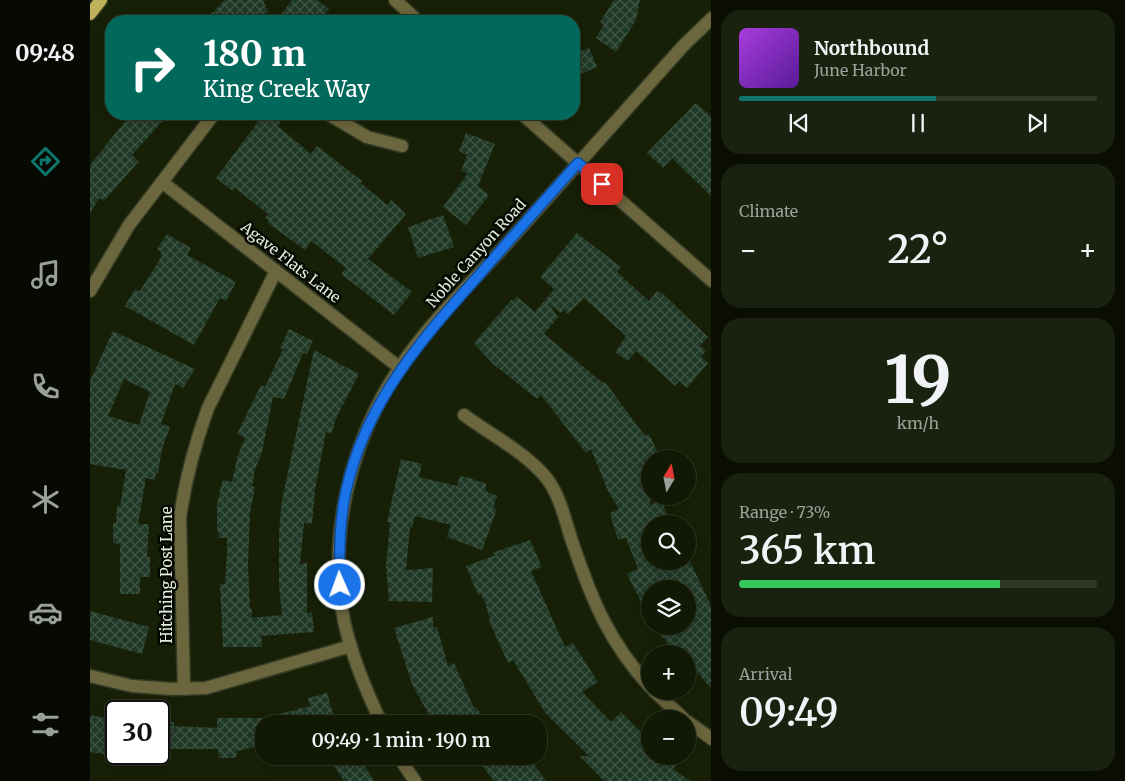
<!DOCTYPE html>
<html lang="en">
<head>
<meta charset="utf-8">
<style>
	:root { --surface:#111804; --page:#1a210e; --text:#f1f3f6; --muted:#9ca09a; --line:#303726; --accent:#0f766e }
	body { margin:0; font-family:Merriweather,serif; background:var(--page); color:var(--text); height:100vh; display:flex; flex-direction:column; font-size:19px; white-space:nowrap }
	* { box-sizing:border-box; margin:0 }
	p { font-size:16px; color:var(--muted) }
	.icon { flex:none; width:28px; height:28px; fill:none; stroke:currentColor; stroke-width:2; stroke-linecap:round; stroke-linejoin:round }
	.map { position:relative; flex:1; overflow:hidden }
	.panel { display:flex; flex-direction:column; gap:10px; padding:10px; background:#090d02; width:414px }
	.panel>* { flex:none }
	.banner { position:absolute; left:15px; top:15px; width:475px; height:105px; border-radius:20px; box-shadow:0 2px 12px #0003,0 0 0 1px var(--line); background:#00695c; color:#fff; overflow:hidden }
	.needle { width:32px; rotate:10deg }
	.fabs { position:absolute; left:551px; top:450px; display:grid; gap:10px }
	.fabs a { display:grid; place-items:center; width:55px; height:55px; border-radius:50%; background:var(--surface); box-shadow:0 2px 12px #0003,0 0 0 1px var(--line); font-size:25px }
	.speed { position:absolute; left:15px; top:700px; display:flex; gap:10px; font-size:25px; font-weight:700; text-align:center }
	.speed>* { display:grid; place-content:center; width:65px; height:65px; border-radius:50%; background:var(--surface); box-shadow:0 2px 12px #0003,0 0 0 1px var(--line); line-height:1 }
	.speed .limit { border:2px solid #111; border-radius:8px; background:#fff; color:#111 }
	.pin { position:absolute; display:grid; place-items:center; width:42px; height:42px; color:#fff; margin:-21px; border-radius:10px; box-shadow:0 2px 8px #0006 }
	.me { position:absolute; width:55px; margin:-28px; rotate:358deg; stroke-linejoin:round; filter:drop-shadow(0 0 4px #0008) }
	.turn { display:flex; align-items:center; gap:18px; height:105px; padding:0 15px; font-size:22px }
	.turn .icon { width:65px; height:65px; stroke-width:2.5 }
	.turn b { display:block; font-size:35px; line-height:42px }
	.big { font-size:38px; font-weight:600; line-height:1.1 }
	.panel .tile { flex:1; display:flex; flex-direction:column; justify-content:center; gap:8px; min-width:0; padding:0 18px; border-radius:20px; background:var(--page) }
	.panel .dial { align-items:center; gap:0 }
	.dial b { font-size:65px; line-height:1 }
	.song { display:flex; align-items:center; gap:15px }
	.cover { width:60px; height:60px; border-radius:8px; background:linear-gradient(135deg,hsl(280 70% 55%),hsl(270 70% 35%)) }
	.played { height:5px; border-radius:2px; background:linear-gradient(90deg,var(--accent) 55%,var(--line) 55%) }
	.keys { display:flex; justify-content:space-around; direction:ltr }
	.heat { display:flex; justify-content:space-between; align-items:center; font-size:28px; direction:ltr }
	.charge { height:8px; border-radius:4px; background:linear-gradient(90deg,#34c759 73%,var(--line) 0) }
	.trip { position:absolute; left:165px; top:715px; width:292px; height:50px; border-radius:20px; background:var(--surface); box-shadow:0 2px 12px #0003,0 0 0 1px var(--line); font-weight:600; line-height:50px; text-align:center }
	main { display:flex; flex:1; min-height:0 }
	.tabs { display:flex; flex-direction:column; width:90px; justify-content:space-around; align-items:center; background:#070a02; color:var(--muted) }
	.tabs .icon { width:35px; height:35px }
	.tabs .current { color:var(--accent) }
	.tabs b { font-size:22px; color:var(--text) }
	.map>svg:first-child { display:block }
</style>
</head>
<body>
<main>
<nav class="tabs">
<b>09:48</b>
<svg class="icon current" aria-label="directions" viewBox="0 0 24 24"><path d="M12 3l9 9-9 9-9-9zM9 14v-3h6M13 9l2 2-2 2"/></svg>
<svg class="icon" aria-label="music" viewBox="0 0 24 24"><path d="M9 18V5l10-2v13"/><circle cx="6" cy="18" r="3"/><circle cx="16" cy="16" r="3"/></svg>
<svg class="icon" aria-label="phone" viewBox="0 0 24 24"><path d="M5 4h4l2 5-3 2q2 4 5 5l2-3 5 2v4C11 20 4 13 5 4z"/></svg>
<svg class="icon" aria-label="climate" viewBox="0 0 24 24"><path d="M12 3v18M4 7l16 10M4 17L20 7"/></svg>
<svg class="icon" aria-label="car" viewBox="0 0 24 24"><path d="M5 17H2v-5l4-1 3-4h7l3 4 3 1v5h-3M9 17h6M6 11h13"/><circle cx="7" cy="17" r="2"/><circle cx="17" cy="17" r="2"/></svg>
<svg class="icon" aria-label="filters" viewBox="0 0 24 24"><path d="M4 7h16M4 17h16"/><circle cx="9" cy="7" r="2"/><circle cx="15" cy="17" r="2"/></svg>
</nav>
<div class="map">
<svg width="622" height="781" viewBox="0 0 622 781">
	<defs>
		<pattern id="building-cross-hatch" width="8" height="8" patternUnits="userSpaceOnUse" patternTransform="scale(1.25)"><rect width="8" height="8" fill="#203926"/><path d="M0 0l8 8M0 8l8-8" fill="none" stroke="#405645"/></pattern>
	</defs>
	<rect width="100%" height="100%" fill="#172006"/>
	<g fill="url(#building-cross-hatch)" fill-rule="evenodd">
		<polygon points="135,0 173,0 178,12 157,21 114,21"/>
		<polygon points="202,0 227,0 239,9 229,21 186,21"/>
		<polygon points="524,0 550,0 546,20 526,52 506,38 514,25 510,22"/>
		<polygon points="499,48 507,67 484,77 484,54"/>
		<polygon points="606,103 622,117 622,197 582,158 573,168 557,153"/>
		<polygon points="41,114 79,114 42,155 49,161 14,201 9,198 0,213 0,165"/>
		<polygon points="174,114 180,114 191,122 188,126 221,154 227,146 272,181 271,183 297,205 301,200 316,214 278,259 322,292 304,315 251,274 256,268 221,241 215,250 178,223 179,221 175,218 178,214 145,188 143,191 126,178"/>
		<polygon points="376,133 405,144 388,186 399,195 376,225 353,207 378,173 371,171 377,155 369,151"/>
		<polygon points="353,215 364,247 328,258 318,227"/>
		<polygon points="487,233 531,267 527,272 559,301 567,291 572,293 618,337 610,346 616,351 611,357 618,363 597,388 589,381 585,386 546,351 538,361 525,352 536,336 494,298 478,314 474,310 471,313 459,304 468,317 454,334 513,383 515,382 555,436 559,434 571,459 560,459 560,505 572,500 580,524 560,524 560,561 598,561 598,557 622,608 622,690 598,661 598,654 587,654 570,634 579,626 598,626 598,589 560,589 560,620 537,574 548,569 536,538 528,539 522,521 520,513 529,509 518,491 501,449 496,453 451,395 447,399 402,363 384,343 422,299 423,301 427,297 445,312 464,289 450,277"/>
		<polygon points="77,234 101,248 97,255 146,282 136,301 130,298 104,345 35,306 45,289 50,291 72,256 70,254 72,252 67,249"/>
		<polygon points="199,329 223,341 217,354 213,353 194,399 183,397 172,452 165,469 162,486 165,487 160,512 158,565 160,609 162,609 162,618 192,615 189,586 189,532 192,500 224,350 269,374 247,416 241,434 236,432 225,490 222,524 214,523 210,564 217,563 217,613 222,612 224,632 171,636 172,647 133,647 130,584 135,584 137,553 137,538 128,538 129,532 127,532 127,505 132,482 133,480 142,482 147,458 155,438 147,434 171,385 175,387 193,349 190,348"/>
		<path d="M23 331 105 369 93 388 85 384 71 424 80 427 72 449 68 473H66L65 480 56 478 48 524H59L57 557H60V577H50V594H30V544L23 543V523H26L27 506H30L36 470 0 464V381ZM34 379 60 392 49 425 18 416Z"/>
		<polygon points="311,459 332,464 329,477 367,486 370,476 380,478 396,484 396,491 407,496 403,508 407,509 392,550 357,537 361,525 325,516 322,528 320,527 316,570 343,568 342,602 299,601 296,567 300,522 297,522"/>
		<polygon points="440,540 452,567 441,571 475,647 483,643 508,682 492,692 521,722 531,712 552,733 560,724 560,756 578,756 587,764 583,769 600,781 514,781 489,756 499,756 456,714 423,660 418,663 399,621 400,620 395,602 391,594 388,595 376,566 406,555 402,553"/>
		<polygon points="0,611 59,627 52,654 0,640"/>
		<polygon points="343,617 343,628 347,627 358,666 364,663 384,708 386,707 398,724 344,724 322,684 304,628"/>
		<polygon points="237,693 246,724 174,724 174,745 147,751 146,758 129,758 128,749 69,749 69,721 84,722 84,726 127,728 127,718 174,718 220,706 218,698"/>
		<polygon points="0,715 26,720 26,756 0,752"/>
		<polygon points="256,756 269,756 284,781 254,781 243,765"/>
		<polygon points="384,756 438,756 456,781 404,781"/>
	</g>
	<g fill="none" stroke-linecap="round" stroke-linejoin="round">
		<defs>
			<g id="minor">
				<polyline points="305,0 328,21"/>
				<polyline points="238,114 277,137 312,146"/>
				<polyline points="432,114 622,281"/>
				<polyline points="72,182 310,368"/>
				<polyline points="0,291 39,225 124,114"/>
				<path d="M374 415C401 435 437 453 458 480 472 500 476 525 484 547 503 603 520 643 560 687"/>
				<polyline points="0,676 42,686 82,689 116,688 261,646"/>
				<path d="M94 689 90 518C95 480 105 444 118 408L186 271"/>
				<polyline points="564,691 594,719"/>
				<polyline points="598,722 622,739"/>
				<path d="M292 724C276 691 262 657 254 621 237 535 261 440 310 367 339 324 378 286 413 248 473 180 533 113 593 46L622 18"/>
				<polyline points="308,756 325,781"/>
			</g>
			<polyline id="major" points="0,14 11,0"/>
		</defs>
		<use href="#minor" stroke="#343d24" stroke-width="15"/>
		<use href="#major" stroke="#343d24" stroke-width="15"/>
		<use href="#minor" stroke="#6c663e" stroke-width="12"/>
		<use href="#major" stroke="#bfb25a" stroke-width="12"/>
	</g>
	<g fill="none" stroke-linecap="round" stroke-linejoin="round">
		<defs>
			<path id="route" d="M250 585C249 554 249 521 256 491 275 403 332 339 390 274 422 237 455 200 488 163L512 184"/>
		</defs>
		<use href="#route" stroke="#114b97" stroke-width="12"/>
		<use href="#route" stroke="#1a73e8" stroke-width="9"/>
	</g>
	<g text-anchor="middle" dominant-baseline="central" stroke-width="5" stroke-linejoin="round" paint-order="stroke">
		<g font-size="15" fill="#e6eddd" stroke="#050802">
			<text transform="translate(386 253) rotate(-48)">Noble Canyon Road</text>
			<text transform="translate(201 262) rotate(38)">Agave Flats Lane</text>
			<text transform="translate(76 575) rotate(-90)">Hitching Post Lane</text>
		</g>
	</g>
</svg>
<div class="fabs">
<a><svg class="needle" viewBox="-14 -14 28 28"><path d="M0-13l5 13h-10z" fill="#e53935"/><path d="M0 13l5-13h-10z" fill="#9ca09a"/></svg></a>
<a><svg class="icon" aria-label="search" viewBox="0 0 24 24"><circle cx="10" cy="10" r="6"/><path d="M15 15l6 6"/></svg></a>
<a><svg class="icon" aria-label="layers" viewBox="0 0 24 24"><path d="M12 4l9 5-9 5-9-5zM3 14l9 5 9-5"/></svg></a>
<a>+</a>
<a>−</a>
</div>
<div class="speed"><div class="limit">30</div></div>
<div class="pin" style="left:512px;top:184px;background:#d93025"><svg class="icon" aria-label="arrive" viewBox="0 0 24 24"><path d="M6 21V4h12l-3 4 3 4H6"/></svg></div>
<svg class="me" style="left:250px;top:585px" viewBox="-20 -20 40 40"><circle r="17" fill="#1a73e8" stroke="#fff" stroke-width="3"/><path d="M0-11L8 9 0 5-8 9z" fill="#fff"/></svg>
<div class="trip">09:49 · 1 min · 190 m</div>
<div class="banner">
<div class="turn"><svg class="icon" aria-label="right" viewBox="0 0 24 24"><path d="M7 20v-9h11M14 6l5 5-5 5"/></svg><div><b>180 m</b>King Creek Way</div></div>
</div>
</div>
<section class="panel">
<div class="tile">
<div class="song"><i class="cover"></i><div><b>Northbound</b><p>June Harbor</p></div></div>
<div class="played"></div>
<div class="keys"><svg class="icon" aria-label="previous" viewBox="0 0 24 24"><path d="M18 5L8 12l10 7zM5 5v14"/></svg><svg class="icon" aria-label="pause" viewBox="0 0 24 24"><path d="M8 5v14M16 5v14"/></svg><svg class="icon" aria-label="next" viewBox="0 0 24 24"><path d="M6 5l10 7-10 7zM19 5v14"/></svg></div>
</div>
<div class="tile"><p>Climate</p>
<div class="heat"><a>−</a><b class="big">22°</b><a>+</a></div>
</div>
<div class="tile dial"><b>19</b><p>km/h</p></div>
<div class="tile"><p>Range · 73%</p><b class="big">365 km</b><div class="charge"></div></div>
<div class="tile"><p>Arrival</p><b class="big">09:49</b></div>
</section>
</main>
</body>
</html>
